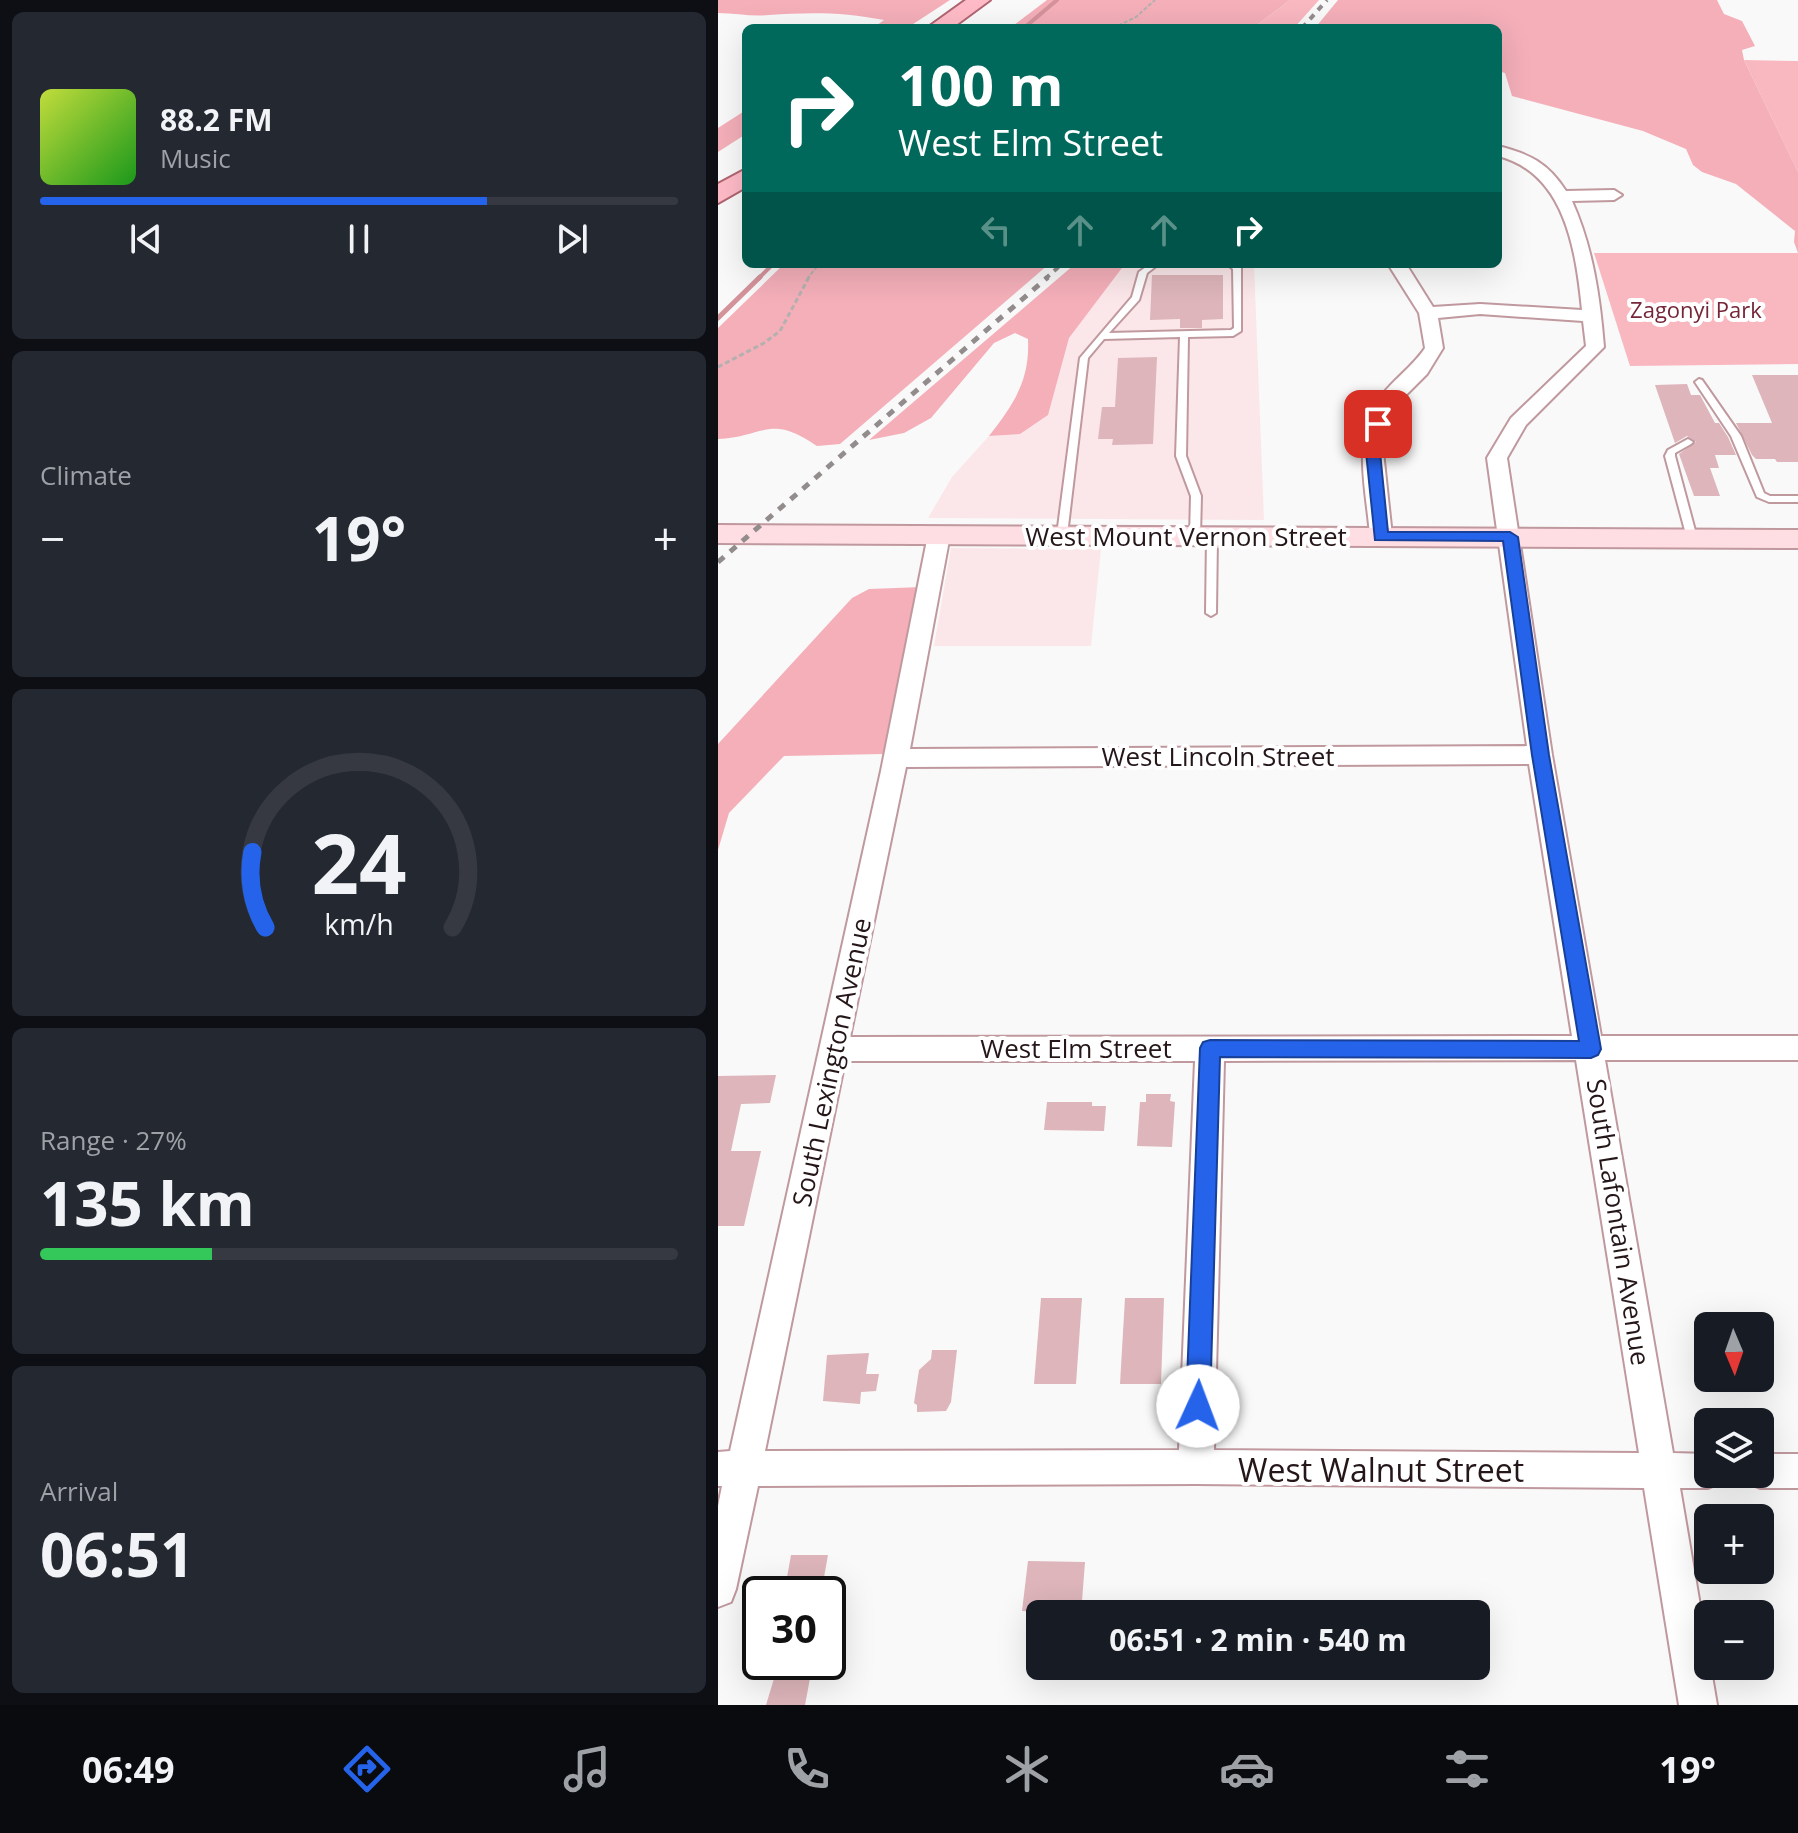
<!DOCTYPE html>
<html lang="en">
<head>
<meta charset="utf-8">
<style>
	:root { --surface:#171b24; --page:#242831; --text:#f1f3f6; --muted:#9ea1a6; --line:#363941; --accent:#2563eb }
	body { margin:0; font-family:"Open Sans",sans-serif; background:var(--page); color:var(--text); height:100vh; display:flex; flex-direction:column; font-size:30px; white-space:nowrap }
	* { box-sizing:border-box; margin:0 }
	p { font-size:26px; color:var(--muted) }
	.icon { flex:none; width:44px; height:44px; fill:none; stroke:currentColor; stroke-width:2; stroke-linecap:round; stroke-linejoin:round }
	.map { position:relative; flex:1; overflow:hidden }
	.panel { display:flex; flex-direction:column; gap:12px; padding:12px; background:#0d0f14; width:718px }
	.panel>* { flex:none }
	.top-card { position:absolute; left:24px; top:24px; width:760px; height:244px; border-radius:12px; box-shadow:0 8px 32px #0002; background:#00695c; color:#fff; overflow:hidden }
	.needle { width:52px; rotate:178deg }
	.controls { position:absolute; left:976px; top:1312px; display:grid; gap:16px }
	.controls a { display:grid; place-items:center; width:80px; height:80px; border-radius:12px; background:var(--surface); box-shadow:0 8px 32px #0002; font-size:40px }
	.speed { position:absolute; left:24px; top:1576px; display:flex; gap:16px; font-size:40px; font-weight:700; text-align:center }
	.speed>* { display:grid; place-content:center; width:104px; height:104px; border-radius:50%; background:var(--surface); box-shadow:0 8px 32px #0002; line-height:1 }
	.speed .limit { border:4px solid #111; border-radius:12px; background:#fff; color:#111 }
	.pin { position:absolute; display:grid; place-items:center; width:68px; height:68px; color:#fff; margin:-34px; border-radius:16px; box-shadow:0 4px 12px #0006 }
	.me { position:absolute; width:88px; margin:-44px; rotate:2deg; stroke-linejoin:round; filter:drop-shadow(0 0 6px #0008) }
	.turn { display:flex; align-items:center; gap:28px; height:168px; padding:0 24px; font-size:36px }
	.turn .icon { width:104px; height:104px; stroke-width:2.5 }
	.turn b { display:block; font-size:56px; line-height:68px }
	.lanes { display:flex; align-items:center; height:76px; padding:0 24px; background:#0003; justify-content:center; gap:40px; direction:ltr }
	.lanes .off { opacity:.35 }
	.big { font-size:60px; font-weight:700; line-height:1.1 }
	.panel .widget { flex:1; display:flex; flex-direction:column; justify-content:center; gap:12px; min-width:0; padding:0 28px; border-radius:12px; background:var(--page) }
	.panel .dial { align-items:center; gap:0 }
	.dial svg { height:208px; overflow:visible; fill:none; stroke:var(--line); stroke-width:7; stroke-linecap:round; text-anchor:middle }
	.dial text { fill:var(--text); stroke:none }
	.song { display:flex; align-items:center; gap:24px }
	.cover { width:96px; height:96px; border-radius:12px; background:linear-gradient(135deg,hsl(70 70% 55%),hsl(120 70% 35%)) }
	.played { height:8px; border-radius:4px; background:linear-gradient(90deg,var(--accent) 70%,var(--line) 70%) }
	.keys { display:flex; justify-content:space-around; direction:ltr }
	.heat { display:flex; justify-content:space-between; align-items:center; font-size:44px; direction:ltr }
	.charge { height:12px; border-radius:6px; background:linear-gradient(90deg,#34c759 27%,var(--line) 0) }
	.trip { position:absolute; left:308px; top:1600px; width:464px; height:80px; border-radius:12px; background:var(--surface); box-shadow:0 8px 32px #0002; font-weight:700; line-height:80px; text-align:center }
	.menu { display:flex; height:128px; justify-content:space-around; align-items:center; background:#090b0e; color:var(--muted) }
	.menu .icon { width:56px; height:56px }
	.menu .selected { color:var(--accent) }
	.menu b { font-size:36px; color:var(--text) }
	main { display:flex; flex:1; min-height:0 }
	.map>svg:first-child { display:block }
</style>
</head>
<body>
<main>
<section class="panel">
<div class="widget">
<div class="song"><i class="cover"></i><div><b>88.2 FM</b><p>Music</p></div></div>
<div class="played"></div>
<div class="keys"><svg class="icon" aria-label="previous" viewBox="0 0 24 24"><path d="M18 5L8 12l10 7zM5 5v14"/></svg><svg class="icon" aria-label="pause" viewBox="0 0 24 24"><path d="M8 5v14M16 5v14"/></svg><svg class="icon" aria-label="next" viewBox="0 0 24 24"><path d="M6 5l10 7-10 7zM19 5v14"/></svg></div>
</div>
<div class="widget"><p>Climate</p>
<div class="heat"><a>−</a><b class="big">19°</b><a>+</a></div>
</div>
<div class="widget dial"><svg viewBox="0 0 100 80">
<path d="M14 69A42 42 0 1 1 86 69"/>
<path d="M14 69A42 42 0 0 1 9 40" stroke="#2563eb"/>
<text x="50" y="56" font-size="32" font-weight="700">24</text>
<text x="50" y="72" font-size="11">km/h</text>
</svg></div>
<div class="widget"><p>Range · 27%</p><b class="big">135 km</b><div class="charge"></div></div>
<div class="widget"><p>Arrival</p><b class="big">06:51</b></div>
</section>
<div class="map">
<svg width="1080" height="1705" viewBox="0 0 1080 1705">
	<rect width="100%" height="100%" fill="#f9f9f9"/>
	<g fill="#fbe7e9">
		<polygon points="407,264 536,264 546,520 210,518 234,477 271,436 302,434 342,364 351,338"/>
		<polygon points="233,548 383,549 373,646 216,646"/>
	</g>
	<g fill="#f9b7c0">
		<polygon points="572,0 601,0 576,28 535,28"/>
		<polygon points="1026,60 1080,61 1080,172"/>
		<polygon points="876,253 1080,253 1080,364 912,366"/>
	</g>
	<g fill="#f4afb9">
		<path d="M0 0H232L189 28H155L166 20C126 12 91 12 51 15 35 17 17 13 0 13Z"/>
		<polygon points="329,0 572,0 535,28 292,28"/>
		<polygon points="620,0 999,0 1006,14 1024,21 1037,46 1024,50 1026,60 1080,172 1080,253 1076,242 1077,231 1018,184 984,172 975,165 968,149 925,131 794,96 787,73 780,71 780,28 597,28"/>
		<polygon points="28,110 28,134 0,152 0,128"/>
		<path d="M66 264H331L122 444 99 446C51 413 47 437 0 439V328Z"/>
		<path d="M357 264H407L351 338 330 415 302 434 271 436C296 404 312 380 310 339L297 333 276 343 213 418 186 433 151 440Z"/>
		<polygon points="204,587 165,754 66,756 11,813 0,850 0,744 134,598 151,589"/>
	</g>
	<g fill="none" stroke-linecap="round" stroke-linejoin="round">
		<g stroke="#d4929b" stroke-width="4">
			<polyline points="306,28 339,0"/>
			<polyline points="40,279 55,264"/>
		</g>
		<polyline stroke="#d4929b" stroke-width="5" points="0,318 42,277"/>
	</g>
	<g fill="#ddb5ba">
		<polygon points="434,275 505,275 505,319 484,320 484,328 462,328 462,319 432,320"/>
		<polygon points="439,357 435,444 394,445 395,439 380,439 384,407 397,407 400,358"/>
		<polygon points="1034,375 1080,375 1080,462 1059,462 1057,459 1038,459 1034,455 1018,423 1054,423"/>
		<polygon points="969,384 973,395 982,395 997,423 1001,423 1010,437 1018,455 997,455 1001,468 992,468 1002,496 976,496 961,454 978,442 969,436 957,443 937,385"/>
		<polygon points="58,1075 52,1103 23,1104 13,1151 43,1151 26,1226 0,1226 0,1076"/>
		<polygon points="428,1094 453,1094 452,1101 457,1102 454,1147 419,1146 422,1102 428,1102"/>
		<polygon points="329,1102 374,1102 374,1106 388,1106 386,1131 326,1130"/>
		<polygon points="323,1298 364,1298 358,1384 316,1384"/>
		<polygon points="407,1298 446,1298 443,1384 402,1384"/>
		<polygon points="214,1350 239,1350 233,1402 228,1411 199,1412 199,1405 196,1403 201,1370 213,1359"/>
		<polygon points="151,1353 148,1374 161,1374 158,1391 143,1392 142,1404 105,1401 109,1355"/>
		<polygon points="73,1555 110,1555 103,1594 66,1594"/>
		<polygon points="310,1561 367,1562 363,1614 304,1611"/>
		<polygon points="61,1662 95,1662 87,1705 48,1705"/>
	</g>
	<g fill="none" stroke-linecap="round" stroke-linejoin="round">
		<defs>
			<g id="lane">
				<polygon points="432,264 441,264 429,273 421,300 391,333 513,330 516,328 515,269 509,264 518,264 523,268 523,331 515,336 470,337 468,456 483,496 482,536 477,539 472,536 473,496 458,456 462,337 386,339 370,358 349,535 347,537 341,537 339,535 362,358 414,297 421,272"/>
				<polygon points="981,379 984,380 1023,436 1046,493 1052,496 1080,496 1080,502 1051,502 1039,497 1013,436 977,382"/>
				<polygon points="970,439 975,442 973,444 957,453 957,456 979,538 974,541 969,538 947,456 950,450"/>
				<polygon points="494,533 499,536 498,613 493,616 488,613 489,536"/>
			</g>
			<g id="street">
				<path d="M780 146C812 154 830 163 848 191L896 190 904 195 896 200 854 201C875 248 882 297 886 347L808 425 789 458 834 755 883 1036H1080V1060H887L955 1453 990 1454V1474H1006L1002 1483 990 1488H962L999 1705H961L926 1488 478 1484 40 1486 18 1589 13 1602 0 1607V1506L4 1486H0V1452L12 1451 163 771 210 535 221 528 232 535 192 749 809 746 769 458 793 418 868 346 865 321 762 314 720 318 725 348 709 374 675 408 664 442 674 536 663 543 652 536C649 494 635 443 657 405 668 385 693 369 707 348L701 313 670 264H688L715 307 762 304 864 310C858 250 847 173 780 156ZM811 764 854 1036 132 1037 188 767ZM858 1060 921 1453 496 1450 506 1061ZM127 1061H477L461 1450 47 1451Z"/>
				<polygon points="1042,1454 1080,1454 1080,1488 1042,1488 1030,1483 1026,1474 1042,1474"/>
			</g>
			<polygon id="secondary" points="0,525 1080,530 1080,548 0,543"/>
			<g id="primary">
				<polygon points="248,0 272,0 234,28 209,28"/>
				<polygon points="28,169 28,187 0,203 0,184"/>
			</g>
		</defs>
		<use href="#lane" stroke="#c0999e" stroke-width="4"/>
		<use href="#street" stroke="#c0999e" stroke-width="4"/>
		<use href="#secondary" stroke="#c0999e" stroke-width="4"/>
		<use href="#primary" stroke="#b16471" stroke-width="4"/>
		<g stroke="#b4b0b0" stroke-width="2" stroke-dasharray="4 2" stroke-linecap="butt">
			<polyline points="395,28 418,17 437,0"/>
			<polyline points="89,279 101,264"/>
		</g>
		<polyline stroke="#b4b0b0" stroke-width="3" stroke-dasharray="5 3" stroke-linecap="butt" points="0,367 46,343 62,331 91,277"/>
		<use href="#lane" fill="#fff" fill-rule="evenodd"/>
		<use href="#street" fill="#fff" fill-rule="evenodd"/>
		<use href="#secondary" fill="#fedde3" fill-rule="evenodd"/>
		<use href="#primary" fill="#febbc7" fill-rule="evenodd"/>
		<g stroke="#938c8d" stroke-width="4" stroke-dasharray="6 6" stroke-linecap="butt">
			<polyline points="584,28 609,0"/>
			<polyline points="327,279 344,264"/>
		</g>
		<polyline stroke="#938c8d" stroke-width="5" stroke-dasharray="8 8" stroke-linecap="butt" points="0,562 330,277"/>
	</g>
	<polygon fill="#2563eb" stroke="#184099" stroke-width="2" points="660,420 667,424 661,442 670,532 792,532 800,537 831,755 883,1049 880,1055 873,1058 502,1057 492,1406 489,1414 480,1418 472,1414 468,1406 482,1048 485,1042 492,1040 861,1041 814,755 785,541 657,540 647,442 653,424"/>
	<g text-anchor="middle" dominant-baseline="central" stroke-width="8" stroke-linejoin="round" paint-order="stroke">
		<g font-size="22" fill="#752638" stroke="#fff">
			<text x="978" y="309">Zagonyi Park</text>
		</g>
		<g font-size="26" fill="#251618" stroke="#fff">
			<text x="468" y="536">West Mount Vernon Street</text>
			<text x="500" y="756">West Lincoln Street</text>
			<text x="358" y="1048">West Elm Street</text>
			<text transform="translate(113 1062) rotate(-78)">South Lexington Avenue</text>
			<text transform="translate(901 1222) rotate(81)">South Lafontain Avenue</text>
		</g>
		<g font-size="32" fill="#251618" stroke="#fff">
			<text x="663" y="1469">West Walnut Street</text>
		</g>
	</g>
</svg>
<div class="controls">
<a><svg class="needle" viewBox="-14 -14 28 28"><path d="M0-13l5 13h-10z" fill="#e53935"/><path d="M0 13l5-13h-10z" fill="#9ea1a6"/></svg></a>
<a><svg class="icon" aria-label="layers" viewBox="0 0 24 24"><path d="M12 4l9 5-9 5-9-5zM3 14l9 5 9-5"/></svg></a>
<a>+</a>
<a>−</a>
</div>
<div class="speed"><div class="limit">30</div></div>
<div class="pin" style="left:660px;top:424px;background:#d93025"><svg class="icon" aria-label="arrive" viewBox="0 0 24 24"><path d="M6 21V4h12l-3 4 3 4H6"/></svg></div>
<svg class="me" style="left:480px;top:1406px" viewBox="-20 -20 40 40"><circle r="19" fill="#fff"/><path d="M0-13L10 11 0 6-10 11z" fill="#2563eb"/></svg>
<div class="trip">06:51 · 2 min · 540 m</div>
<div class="top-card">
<div class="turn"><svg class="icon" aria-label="right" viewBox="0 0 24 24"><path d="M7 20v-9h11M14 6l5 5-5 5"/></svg><div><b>100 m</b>West Elm Street</div></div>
<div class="lanes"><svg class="icon off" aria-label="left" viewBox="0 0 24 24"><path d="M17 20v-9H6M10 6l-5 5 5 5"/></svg><svg class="icon off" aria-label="ahead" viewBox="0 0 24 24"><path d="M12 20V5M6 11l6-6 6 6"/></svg><svg class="icon off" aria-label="ahead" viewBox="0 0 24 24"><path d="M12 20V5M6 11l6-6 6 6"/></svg><svg class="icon" aria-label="right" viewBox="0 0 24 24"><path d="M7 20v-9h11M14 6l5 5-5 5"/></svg></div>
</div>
</div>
</main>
<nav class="menu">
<b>06:49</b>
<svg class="icon selected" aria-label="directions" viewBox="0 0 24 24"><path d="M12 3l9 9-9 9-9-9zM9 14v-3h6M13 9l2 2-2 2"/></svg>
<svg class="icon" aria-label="music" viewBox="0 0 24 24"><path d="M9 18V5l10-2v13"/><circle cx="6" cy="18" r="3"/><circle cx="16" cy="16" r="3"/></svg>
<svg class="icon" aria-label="phone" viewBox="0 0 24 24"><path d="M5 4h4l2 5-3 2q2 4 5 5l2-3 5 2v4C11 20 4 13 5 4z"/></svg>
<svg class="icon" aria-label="climate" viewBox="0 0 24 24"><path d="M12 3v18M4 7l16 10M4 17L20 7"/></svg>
<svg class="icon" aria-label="car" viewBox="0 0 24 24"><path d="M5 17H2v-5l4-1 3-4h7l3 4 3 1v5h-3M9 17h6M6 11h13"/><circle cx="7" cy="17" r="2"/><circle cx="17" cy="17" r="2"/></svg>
<svg class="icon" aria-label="filters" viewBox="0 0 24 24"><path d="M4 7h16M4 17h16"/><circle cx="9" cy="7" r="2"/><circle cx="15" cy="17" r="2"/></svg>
<b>19°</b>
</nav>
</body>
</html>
